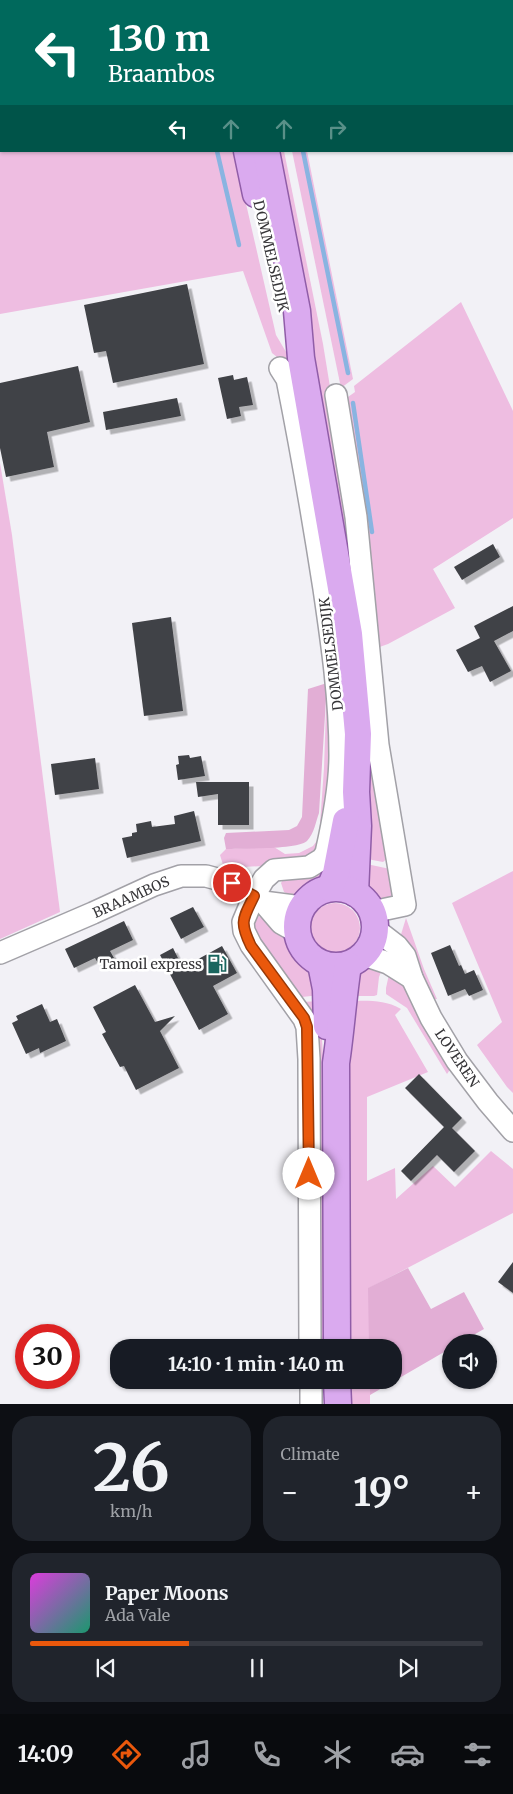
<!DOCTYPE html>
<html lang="en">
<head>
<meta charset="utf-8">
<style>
	:root { --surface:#171b24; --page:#20242c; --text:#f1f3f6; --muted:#9ea1a6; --line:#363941; --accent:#ea580c }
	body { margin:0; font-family:Merriweather,serif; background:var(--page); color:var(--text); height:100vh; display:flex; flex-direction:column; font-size:19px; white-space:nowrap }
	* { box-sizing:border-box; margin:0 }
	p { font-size:16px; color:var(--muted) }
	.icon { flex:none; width:28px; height:28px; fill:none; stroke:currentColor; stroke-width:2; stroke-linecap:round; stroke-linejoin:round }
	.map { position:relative; height:1404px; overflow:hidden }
	.drawer { display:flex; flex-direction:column; gap:12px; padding:12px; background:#0d0f14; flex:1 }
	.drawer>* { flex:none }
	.hud { position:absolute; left:0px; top:0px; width:514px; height:152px; box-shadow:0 1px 4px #0004; background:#00695c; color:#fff; overflow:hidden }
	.buttons { position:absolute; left:442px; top:1334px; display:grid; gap:10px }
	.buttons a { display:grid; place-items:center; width:55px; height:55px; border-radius:50%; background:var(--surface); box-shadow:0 1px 4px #0004; font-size:25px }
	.speed { position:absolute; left:15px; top:1324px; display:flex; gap:10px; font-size:25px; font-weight:700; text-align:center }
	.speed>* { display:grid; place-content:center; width:65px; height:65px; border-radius:50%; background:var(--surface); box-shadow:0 1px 4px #0004; line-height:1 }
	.speed .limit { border:8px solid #d22; background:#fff; color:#111 }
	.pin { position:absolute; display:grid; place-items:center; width:42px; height:42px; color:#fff; margin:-21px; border:2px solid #fff; border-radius:50%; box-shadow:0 1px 5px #0007 }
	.me { position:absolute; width:55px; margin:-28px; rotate:0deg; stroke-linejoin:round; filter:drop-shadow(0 0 4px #0008) }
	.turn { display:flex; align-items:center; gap:18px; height:105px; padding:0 25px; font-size:22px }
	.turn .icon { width:65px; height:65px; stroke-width:2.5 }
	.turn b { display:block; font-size:35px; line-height:42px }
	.lanes { display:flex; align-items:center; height:48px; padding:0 25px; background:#0003; justify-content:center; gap:25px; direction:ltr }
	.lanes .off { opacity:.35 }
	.big { font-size:38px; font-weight:700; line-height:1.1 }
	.drawer .card { flex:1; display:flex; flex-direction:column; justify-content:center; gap:8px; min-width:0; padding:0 18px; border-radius:20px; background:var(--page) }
	.drawer .dial { align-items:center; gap:0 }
	.dial b { font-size:65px; line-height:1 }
	.song { display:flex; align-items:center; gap:15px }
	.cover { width:60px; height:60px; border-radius:8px; background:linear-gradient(135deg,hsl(300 70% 55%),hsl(160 70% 35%)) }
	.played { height:5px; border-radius:2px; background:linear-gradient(90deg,var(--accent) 35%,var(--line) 35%) }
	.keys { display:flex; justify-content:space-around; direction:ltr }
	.heat { display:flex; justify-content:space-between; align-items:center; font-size:28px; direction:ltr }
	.drawer .tiles { flex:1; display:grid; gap:12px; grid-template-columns:1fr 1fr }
	.card:last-child { grid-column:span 2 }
	.trip { position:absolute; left:110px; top:1339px; width:292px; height:50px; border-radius:20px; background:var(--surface); box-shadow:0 1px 4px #0004; font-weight:700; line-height:50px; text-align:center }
	.tabs { display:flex; height:80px; justify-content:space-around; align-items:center; background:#090b0e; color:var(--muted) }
	.tabs .icon { width:35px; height:35px }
	.tabs .on { color:var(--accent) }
	.tabs b { font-size:22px; color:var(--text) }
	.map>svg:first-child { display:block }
</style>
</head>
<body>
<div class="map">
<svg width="513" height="1404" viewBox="0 0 513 1404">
	<defs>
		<filter id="shadow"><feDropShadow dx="4.5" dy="4.5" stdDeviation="0" flood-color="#0004"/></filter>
	</defs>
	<rect width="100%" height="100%" fill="#f2f1f6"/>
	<g fill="#eebde1">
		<polygon points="0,0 198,0 198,1 1,1 1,151 234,151 276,335 289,357 340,790 287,365 272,353 243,271 0,314"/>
		<polygon points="261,0 513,0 513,63 512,1"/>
		<polygon points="271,151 284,151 323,344 340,448 389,857 383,862 362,858"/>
		<polygon points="292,151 307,151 353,379 341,388"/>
		<polygon points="461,302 513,411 513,518 433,569 455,608 388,644 374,649 344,406 348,397 355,392 354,386"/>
		<polygon points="0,463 12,535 60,912 0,939"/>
		<polygon points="328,650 335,734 318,857 263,866 224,868 220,855 226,849 274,847 285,854 299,853 313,846 319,838 324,768"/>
		<polygon points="328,856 323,881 294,897 284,892 281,883 284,878"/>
		<path d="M362 863 390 869 393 894 390 899C363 905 365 883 362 863Z"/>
		<polygon points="513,871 513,1093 507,1087 477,1045 502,1022 452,903"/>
		<circle cx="335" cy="928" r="25"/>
		<polygon points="257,915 284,932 299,958 310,968 320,995 293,998 248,923"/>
		<polygon points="406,918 424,969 437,999 432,999 399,941"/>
		<polygon points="368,967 383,967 379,977 377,995 374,996 347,996 357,971"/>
		<polygon points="390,970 403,984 451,1068 447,1074 407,1008 386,994 386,988"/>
		<polygon points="320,1001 326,1113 328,1347 313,1347 302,1002"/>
		<path d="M347 1001C367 1001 383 999 401 1009L395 1015 428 1072 367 1097V1181L395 1168 396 1199 433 1166 455 1187 491 1151 513 1169V1213L369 1288V1347L345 1348Z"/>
		<rect x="345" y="1380" width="25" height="24"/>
	</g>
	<g fill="#e2aed5">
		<path d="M327 683 319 813C316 821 314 834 307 841 297 850 242 848 226 849L224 838 226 833 289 830 297 826 302 817 308 689Z"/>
		<polygon points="408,1268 431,1309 464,1292 484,1329 461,1342 451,1342 451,1348 370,1395 370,1380 394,1380 394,1348 369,1347 368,1288"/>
	</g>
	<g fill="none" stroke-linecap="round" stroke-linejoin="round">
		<g stroke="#89b4e1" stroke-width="4.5">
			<polyline points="178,0 179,1"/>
			<polyline points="271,0 271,1"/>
			<polyline points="88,1 92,0"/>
			<polyline points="0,28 1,27"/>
			<polyline points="217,151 239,245"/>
			<polyline points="303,151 348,373"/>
			<polyline points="353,403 372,532"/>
		</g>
	</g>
	<g fill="#414246" filter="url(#shadow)">
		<polygon points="187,284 204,364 113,383 106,351 94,353 84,305"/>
		<polygon points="78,366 90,422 47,432 54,467 6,477 0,448 0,383"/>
		<polygon points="233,375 234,380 247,377 253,405 239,407 241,416 227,419 218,378"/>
		<polygon points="177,398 181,416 106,430 103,412"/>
		<polygon points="493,544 500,557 462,580 454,567"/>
		<polygon points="513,606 513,631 494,641 511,671 490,682 482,666 468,672 456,650 480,638 474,626"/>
		<polygon points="171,617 183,711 144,716 132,623"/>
		<polygon points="189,755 190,758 201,756 205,776 178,780 176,765 179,764 178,756"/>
		<polygon points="95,758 99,789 55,795 51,764"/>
		<polygon points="196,782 249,782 249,825 218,825 218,794 198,797"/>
		<polygon points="194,811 201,841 127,858 122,838 132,836 132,833 137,832 136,824 151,821 152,827 175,824 174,816"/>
		<polygon points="193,907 204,927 181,939 170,918"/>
		<polygon points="124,921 133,940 110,951 114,958 99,965 95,958 74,968 65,949"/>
		<polygon points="450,945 459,966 461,965 465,974 474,970 483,990 469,996 465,989 448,996 431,953"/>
		<polygon points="222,946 237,973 213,986 228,1014 199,1030 160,955 173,948 180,962 191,963"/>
		<polygon points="135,985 155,1022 175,1016 160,1031 179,1068 136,1090 124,1066 120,1067 102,1034 106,1032 93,1007"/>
		<polygon points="42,1004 50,1022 57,1019 66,1041 40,1053 39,1048 26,1054 12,1023 18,1020 16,1016"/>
		<polygon points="419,1074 462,1118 452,1128 475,1151 454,1172 437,1155 411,1181 401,1171 444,1127 405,1088"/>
		<polygon points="513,1262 513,1293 498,1282"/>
	</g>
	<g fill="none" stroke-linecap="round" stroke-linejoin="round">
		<defs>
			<g id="minor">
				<path d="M280 368 287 379C301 449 313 518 324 589 332 644 340 699 340 755 340 788 333 822 326 853L322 859 309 867 274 870 264 879 254 896 243 922 244 931 251 945 304 1019 307 1027 309 1059 310 1348"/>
				<polyline points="336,395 356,517 378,745 405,905 372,912"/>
				<polyline points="263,902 302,907"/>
				<polyline points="375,929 397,946 405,956 412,978 431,1018 457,1061 488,1102 513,1131"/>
				<polyline points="0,953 93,913 154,885 181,876 206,876 232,883 263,902 281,923 297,932"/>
				<polyline points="364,955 388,963 412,978"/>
				<polyline points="311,1380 311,1404"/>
			</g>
			<g id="major">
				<polyline points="209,0 209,1"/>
				<polyline points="236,0 236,1"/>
				<polyline points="247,151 256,194"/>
				<polyline points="266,151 297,311 301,358 349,634 358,734 356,792 358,826 355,893"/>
				<circle cx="336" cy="927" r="39"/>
				<polyline points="330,888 336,873 346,821"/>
				<polyline points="321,964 326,989 327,1026"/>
				<path d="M337 1348 336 1063C341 1030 343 997 348 965"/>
				<polyline points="337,1380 338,1404"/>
			</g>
		</defs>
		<use href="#minor" stroke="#a2a1a7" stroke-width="24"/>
		<use href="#major" stroke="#905da8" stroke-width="29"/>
		<use href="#minor" stroke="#fff" stroke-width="21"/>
		<use href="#major" stroke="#daaaef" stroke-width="26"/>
	</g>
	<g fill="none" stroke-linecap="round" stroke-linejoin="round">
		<defs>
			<path id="route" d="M232 883 254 896C243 919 239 921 251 946L304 1018 307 1027 309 1174"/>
		</defs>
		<use href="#route" stroke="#983908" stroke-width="12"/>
		<use href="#route" stroke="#ea580c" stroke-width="9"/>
	</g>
	<defs>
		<symbol id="fuel-bare" viewBox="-9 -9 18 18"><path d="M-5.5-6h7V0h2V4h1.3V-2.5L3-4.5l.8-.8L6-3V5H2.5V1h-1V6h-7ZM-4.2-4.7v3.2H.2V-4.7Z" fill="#19655e" stroke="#fff" stroke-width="2.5" paint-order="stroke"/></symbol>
	</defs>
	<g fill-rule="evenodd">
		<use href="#fuel-bare" x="203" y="950" width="28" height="28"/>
	</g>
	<g text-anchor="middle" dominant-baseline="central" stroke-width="5" stroke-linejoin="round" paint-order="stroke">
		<g font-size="14" fill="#363538" stroke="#fff">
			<text transform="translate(271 256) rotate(77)">DOMMELSEDIJK</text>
			<text transform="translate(331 654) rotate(-97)">DOMMELSEDIJK</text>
			<text transform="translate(131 897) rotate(-24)">BRAAMBOS</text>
			<text transform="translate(457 1058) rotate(56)">LOVEREN</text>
		</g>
		<g font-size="14" fill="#363538" stroke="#fff" text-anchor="end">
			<text x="202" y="964">Tamoil express</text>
		</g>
	</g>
</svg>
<div class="buttons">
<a><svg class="icon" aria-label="sound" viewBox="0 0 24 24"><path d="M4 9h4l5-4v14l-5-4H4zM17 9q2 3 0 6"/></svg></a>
</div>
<div class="speed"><div class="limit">30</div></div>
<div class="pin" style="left:232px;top:883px;background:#d93025"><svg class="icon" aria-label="arrive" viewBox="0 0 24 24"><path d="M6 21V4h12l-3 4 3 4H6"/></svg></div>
<svg class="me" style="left:309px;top:1174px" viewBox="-20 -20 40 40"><circle r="19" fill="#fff"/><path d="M0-13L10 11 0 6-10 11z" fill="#ea580c"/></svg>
<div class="trip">14:10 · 1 min · 140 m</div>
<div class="hud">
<div class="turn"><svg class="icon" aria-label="left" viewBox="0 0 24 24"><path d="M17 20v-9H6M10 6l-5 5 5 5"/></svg><div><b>130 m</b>Braambos</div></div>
<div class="lanes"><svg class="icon" aria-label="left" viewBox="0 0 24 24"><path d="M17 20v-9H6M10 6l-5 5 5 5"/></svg><svg class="icon off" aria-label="ahead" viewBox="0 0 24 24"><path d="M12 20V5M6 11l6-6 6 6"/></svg><svg class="icon off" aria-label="ahead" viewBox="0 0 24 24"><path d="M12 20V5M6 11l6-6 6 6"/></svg><svg class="icon off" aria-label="right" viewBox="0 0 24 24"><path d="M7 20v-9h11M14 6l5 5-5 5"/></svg></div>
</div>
</div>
<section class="drawer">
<div class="tiles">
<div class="card dial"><b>26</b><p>km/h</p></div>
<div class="card"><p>Climate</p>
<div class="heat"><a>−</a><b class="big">19°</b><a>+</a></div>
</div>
<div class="card">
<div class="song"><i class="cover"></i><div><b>Paper Moons</b><p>Ada Vale</p></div></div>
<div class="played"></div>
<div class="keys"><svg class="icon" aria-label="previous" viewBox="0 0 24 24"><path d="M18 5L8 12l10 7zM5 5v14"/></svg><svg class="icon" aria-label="pause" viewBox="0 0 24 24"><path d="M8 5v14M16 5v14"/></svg><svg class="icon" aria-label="next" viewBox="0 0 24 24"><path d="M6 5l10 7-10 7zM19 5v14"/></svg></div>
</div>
</div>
</section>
<nav class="tabs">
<b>14:09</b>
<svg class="icon on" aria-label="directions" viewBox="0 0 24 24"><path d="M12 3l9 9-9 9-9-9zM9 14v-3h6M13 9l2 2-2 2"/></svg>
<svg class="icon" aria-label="music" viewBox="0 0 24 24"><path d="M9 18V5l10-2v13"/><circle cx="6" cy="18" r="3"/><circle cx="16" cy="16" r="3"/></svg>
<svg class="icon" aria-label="phone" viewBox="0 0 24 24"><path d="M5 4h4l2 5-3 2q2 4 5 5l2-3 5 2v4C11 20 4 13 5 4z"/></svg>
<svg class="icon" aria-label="climate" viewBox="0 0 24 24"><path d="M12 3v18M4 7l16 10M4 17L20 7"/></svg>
<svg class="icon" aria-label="car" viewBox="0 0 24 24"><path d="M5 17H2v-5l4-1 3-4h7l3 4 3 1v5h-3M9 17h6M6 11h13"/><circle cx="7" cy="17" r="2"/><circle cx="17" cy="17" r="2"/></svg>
<svg class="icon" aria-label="filters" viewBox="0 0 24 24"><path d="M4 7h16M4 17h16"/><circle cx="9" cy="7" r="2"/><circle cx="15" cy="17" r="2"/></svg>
</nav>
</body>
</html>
